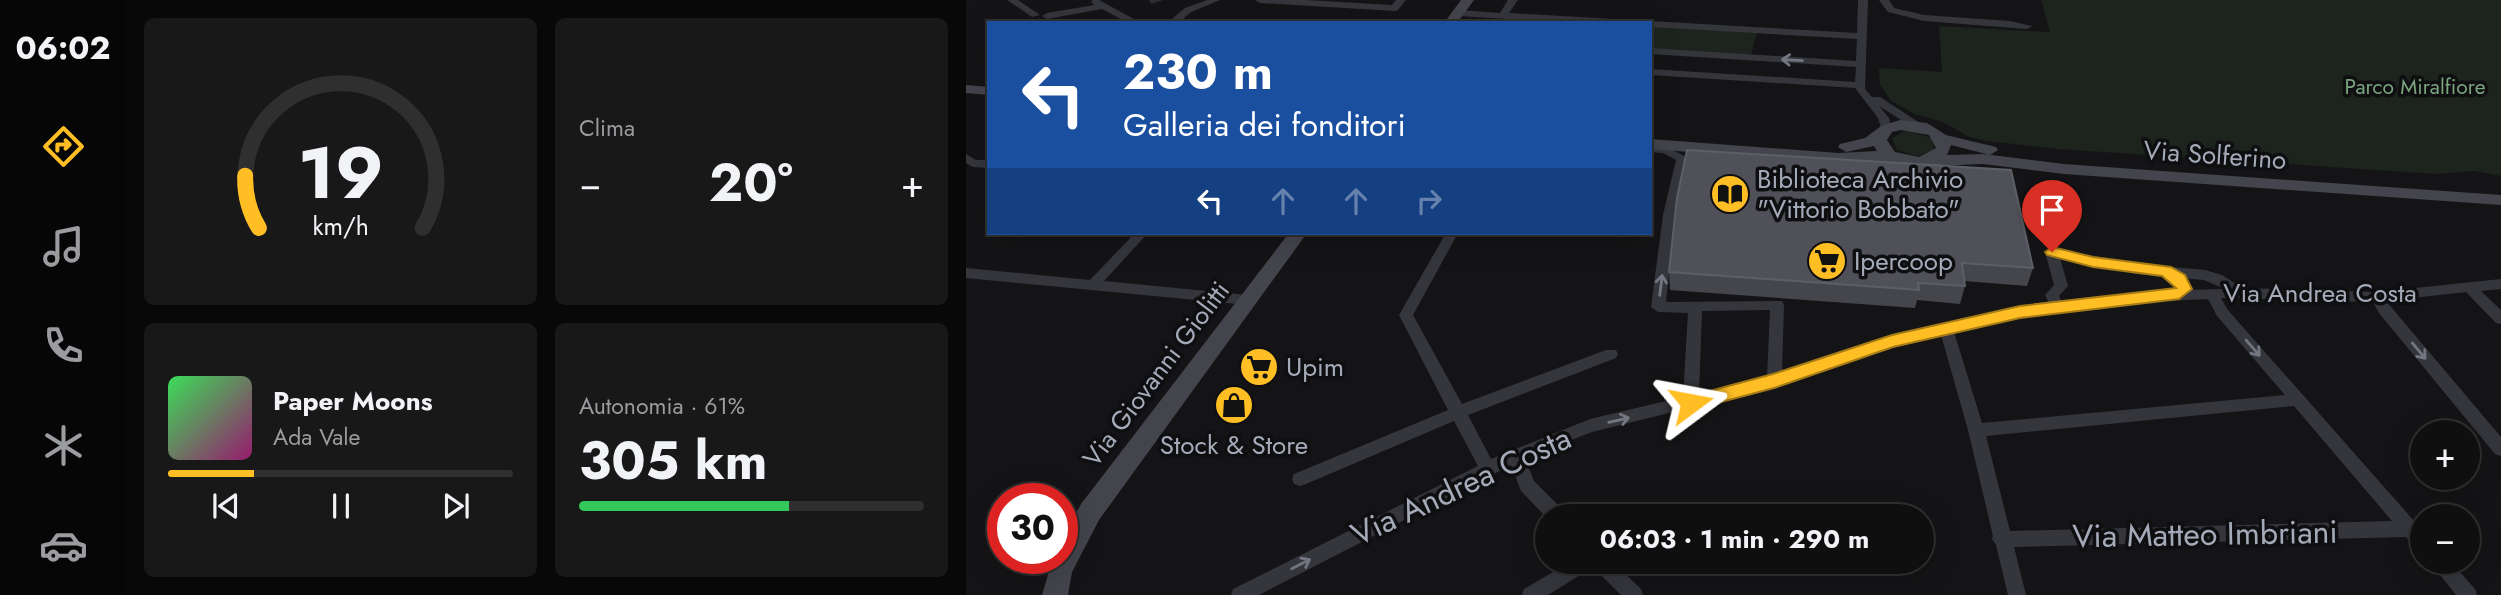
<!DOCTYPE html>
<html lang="it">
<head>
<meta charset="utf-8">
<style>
	:root { --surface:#0f0f10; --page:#181819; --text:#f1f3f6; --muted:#9b9c9f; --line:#2f2f30; --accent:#ffbe23 }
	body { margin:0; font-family:Jost,sans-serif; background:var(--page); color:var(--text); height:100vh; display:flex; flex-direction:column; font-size:26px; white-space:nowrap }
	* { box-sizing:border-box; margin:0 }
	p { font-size:23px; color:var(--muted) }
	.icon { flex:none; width:38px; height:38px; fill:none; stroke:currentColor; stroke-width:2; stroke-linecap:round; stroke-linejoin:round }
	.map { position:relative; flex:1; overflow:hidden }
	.panel { display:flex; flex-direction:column; gap:18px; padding:18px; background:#080809; width:840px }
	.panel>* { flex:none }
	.top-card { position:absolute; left:21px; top:21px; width:665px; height:214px; border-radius:0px; box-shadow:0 7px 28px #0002,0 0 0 2px var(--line); background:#1a4fa0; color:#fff; overflow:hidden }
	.buttons { position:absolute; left:1444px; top:420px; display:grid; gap:14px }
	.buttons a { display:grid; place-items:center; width:70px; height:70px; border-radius:50%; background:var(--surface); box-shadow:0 7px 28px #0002,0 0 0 2px var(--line); font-size:35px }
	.speed { position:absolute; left:21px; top:483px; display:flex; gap:14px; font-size:35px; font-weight:700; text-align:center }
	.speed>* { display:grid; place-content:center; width:91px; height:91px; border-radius:50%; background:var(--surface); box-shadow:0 7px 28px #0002,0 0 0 2px var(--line); line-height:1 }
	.speed .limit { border:10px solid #d22; background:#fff; color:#111 }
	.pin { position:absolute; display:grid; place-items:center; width:60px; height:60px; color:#fff; margin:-72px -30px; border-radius:50% 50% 50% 0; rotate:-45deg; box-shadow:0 0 7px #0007 }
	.pin .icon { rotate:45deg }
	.me { position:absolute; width:77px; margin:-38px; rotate:77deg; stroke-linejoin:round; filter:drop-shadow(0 0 5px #0008) }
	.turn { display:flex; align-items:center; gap:24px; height:147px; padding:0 21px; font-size:32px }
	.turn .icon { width:91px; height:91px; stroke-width:2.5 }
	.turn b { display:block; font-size:49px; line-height:60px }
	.lanes { display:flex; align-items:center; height:66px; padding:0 21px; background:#0003; justify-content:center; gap:35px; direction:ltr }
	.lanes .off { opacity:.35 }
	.big { font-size:52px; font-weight:700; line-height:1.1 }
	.panel .widget { flex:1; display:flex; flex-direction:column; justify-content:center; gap:10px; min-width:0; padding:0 24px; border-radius:10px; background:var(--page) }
	.panel .dial { align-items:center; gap:0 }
	.dial svg { height:182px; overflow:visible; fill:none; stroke:var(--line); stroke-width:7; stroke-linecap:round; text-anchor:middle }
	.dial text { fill:var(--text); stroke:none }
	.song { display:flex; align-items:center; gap:21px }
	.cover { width:84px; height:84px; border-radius:10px; background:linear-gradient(135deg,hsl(130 70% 55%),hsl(320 70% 35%)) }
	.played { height:7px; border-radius:4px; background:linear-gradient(90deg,var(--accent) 25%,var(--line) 25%) }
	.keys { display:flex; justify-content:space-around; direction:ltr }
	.heat { display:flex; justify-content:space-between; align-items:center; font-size:38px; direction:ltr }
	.charge { height:10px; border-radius:5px; background:linear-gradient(90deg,#34c759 61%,var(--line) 0) }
	.panel .tiles { flex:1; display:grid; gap:18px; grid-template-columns:repeat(2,1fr) }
	.trip { position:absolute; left:569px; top:504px; width:399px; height:70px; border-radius:35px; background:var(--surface); box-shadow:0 7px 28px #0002,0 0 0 2px var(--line); font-weight:700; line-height:70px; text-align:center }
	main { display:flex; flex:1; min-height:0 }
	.menu { display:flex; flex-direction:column; width:126px; justify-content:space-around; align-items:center; background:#060606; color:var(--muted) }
	.menu .icon { width:49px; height:49px }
	.menu .selected { color:var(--accent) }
	.menu b { font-size:32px; color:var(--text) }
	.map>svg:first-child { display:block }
</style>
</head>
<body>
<main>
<nav class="menu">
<b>06:02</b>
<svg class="icon selected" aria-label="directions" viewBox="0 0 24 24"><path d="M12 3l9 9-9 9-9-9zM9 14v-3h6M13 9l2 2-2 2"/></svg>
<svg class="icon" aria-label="music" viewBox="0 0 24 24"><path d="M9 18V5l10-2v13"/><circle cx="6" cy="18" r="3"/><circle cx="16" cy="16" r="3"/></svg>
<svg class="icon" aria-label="phone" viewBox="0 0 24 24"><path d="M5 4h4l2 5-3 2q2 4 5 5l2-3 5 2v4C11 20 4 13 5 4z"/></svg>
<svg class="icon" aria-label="climate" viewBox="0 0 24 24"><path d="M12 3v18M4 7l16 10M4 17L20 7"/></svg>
<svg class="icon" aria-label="car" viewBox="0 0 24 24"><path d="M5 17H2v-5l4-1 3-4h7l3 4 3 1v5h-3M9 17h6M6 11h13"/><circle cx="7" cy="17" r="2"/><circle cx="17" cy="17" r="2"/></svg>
</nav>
<section class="panel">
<div class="tiles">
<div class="widget dial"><svg viewBox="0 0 100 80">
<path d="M14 69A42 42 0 1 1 86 69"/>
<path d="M14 69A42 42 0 0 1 8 46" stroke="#ffbe23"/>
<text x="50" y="56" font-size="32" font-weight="700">19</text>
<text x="50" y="72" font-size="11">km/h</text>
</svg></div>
<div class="widget"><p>Clima</p>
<div class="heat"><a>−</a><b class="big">20°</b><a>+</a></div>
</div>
<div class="widget">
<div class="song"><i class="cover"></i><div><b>Paper Moons</b><p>Ada Vale</p></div></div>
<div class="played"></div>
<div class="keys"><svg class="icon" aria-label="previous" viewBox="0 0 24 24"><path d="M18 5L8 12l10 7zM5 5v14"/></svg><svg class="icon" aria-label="pause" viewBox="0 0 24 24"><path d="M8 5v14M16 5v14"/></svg><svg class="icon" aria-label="next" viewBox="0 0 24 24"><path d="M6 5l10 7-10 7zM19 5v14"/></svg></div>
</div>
<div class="widget"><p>Autonomia · 61%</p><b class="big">305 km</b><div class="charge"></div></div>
</div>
</section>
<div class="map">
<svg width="1535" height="595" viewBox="0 0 1535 595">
	<rect width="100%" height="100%" fill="#141416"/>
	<g fill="#1c241d">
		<polygon points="1075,0 1535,0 1535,176 1508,171 1470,174 1092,149 1021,141 1003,137 977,122 949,114 925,101 914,84 913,68 976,72 973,26 1084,32"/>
		<polygon points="684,26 791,33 785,55 684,49"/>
		<polygon points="941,130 966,138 968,150 951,156 931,150 926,138"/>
	</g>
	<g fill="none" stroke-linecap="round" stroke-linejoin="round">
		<g fill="#35363c" fill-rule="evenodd">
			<polygon points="41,0 52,0 74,15 66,17"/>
			<polygon points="127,0 133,0 175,23 162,23 136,9 81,19 76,16 81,13 128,5 125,2"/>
			<polygon points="241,0 254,0 225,12 212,23 201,23 219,8"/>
			<polygon points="289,0 340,0 426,5 430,0 440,0 432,10 429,11 294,3"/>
			<polygon points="542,0 552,0 543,13 664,20 669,23 611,23 492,16 487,13 492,10 534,13"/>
			<polygon points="892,0 902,0 899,89 906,97 914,97 954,123 954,127 946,127 913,106 923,118 926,129 924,131 916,131 912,118 889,88 684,75 684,69 889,82 890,67 684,54 684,48 890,61 891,39 684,27 684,23 680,23 684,21 891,33"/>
			<polygon points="913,0 923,0 928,8 958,15 1044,21 1066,26 1061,29 958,21 922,12"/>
			<path d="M684 146 703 148 722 158 709 215 700 302 816 301 818 305 816 372C903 343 991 315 1083 303L1079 295 1088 285 1079 252 1086 248 1171 264 1239 270 1256 275 1276 288 1411 292 1535 279V289L1515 291 1535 310V324L1530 323 1500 292 1420 301 1535 437V456L1529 454 1413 313 1407 302 1255 298 1261 309 1456 530V551L1450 549 1440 537 1048 547 1060 595H1042L1030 545 1026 539 1027 536 1002 430 975 335 928 346 808 387 626 432 559 458 568 481 597 510 600 516 581 518 555 491 545 465 293 595H265L267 589 512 466 488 421 340 484 334 486 328 484 326 479 328 474 482 410 433 315 480 233H492L447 315 496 404 640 350H650L652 354 650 358 502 415 525 459 624 419 717 397 722 313 692 312 685 307 697 215 710 160 697 153 684 152ZM1094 258 1171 274 1238 280 1259 289 1181 291 1096 302 1093 296 1102 286ZM1242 299 1251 316 1319 395 1016 423 988 332C1072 313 1156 302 1242 299ZM804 310 801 377 733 393 736 311ZM1328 406 1426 521 1044 531 1020 436Z"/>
			<polygon points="0,154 10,160 23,160 23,168 7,167 0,163"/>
			<polygon points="169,233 182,233 138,281 282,295 289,300 282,305 0,278 0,268 124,280"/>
			<polygon points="604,562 647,562 675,589 677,595 655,595 627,567 582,595 556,595 558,589"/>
			<polygon points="1464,562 1485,562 1509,589 1511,595 1490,595"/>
		</g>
		<g fill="#43444c" fill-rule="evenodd">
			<polygon points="495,0 508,0 491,23 478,23"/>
			<polygon points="0,85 23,87 23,95 0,93"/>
			<path d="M934 120 961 123 980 135 1030 147 1032 150 1024 155 985 145 981 155 1017 154 1098 164 1535 195V205L1098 174 1017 164 942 167 916 161 873 163 684 149V139L873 153 911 151 908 146 880 152 872 147 874 144 899 138 915 126ZM935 130 963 135 970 148 953 157 929 152 921 140 926 132Z"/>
			<polygon points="323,233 341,233 133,520 106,572 102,595 76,595 87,558 96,558 96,541 115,504"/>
		</g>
	</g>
	<polygon fill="#45464c" points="721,150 1067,268 1061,286 998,281 999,286 994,304 951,300 949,308 704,290 703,272"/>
	<polygon fill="#2d2e32" points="183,0 197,0 185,4"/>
	<polygon fill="#505158" stroke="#5d5f67" stroke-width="2" points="721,150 1045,170 1067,268 996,263 999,286 952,283 953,290 703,272 711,198"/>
	<defs><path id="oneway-shaft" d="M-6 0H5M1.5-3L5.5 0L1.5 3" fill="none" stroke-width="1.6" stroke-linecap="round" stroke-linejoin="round" transform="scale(1.75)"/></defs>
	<g stroke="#737680">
		<use href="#oneway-shaft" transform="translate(826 60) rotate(-177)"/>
		<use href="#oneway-shaft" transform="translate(695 285) rotate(-83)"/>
		<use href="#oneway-shaft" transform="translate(1287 348) rotate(49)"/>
		<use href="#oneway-shaft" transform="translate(1453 351) rotate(50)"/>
		<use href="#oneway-shaft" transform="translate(653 420) rotate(-13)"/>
		<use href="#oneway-shaft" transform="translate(335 564) rotate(-27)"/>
	</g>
	<polygon fill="#ffbe23" stroke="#a67c17" stroke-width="2" points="1086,247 1127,257 1205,267 1219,275 1226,289 1213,299 1054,318 927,347 808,388 725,410 716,403 725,396 807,374 926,335 1054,306 1210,288 1196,276 1127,267 1081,255 1079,252"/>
	<defs>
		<symbol id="library-disc" viewBox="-11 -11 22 22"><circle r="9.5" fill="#ffbe23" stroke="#0f0f11"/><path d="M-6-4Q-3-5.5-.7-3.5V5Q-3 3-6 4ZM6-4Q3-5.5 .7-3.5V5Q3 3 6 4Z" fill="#111"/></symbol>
		<symbol id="supermarket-disc" viewBox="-11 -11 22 22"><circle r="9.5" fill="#ffbe23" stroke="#0f0f11"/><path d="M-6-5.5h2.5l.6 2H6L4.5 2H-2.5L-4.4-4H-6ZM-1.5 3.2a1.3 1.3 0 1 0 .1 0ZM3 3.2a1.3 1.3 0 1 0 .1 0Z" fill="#111"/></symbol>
		<symbol id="shop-disc" viewBox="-11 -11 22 22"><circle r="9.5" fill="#ffbe23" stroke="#0f0f11"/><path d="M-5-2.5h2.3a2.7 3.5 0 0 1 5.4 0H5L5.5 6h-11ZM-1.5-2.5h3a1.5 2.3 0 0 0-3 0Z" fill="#111"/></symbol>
	</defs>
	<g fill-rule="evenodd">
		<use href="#library-disc" x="742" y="172" width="44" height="44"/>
		<use href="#supermarket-disc" x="839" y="239" width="44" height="44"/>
		<use href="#supermarket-disc" x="271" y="345" width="44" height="44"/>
		<use href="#shop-disc" x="246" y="383" width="44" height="44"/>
	</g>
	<g text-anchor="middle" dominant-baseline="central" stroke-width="7" stroke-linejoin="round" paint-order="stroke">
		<g font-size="21" fill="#7aa57e" stroke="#0f0f11">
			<text x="1449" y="87">Parco Miralfiore</text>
		</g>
		<g font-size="26" fill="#a5aab8" stroke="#0f0f11">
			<text transform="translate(1249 155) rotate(4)">Via Solferino</text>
			<text x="1354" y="293">Via Andrea Costa</text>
			<text transform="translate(190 374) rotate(-53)">Via Giovanni Giolitti</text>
		</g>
		<g font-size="26" fill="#a5aab8" stroke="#0f0f11" text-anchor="start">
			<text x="791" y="179">Biblioteca Archivio<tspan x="791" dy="30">"Vittorio Bobbato"</tspan></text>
			<text x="888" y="261">Ipercoop</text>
			<text x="320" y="367">Upim</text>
			<text x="268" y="445" text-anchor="middle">Stock &amp; Store</text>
		</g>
		<g font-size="32" fill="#a5aab8" stroke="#0f0f11">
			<text transform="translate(495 486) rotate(-25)">Via Andrea Costa</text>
			<text transform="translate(1239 534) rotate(-1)">Via Matteo Imbriani</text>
		</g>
	</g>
</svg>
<div class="buttons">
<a>+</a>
<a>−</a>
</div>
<div class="speed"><div class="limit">30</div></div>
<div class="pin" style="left:1086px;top:252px;background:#d93025"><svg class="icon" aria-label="arrive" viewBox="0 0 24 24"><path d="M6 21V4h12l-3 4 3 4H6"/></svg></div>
<svg class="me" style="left:725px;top:403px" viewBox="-20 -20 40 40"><path d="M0-17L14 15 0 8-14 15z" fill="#ffbe23" stroke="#fff" stroke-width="4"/></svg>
<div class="trip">06:03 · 1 min · 290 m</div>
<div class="top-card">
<div class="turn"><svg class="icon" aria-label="left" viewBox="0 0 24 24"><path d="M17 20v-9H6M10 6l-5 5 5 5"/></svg><div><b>230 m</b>Galleria dei fonditori</div></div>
<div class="lanes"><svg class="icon" aria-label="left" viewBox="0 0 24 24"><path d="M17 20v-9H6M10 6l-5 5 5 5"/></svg><svg class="icon off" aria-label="ahead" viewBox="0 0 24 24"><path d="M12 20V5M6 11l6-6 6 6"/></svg><svg class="icon off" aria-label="ahead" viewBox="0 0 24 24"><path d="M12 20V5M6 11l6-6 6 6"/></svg><svg class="icon off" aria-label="right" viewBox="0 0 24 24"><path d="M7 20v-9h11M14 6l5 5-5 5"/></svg></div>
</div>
</div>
</main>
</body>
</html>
